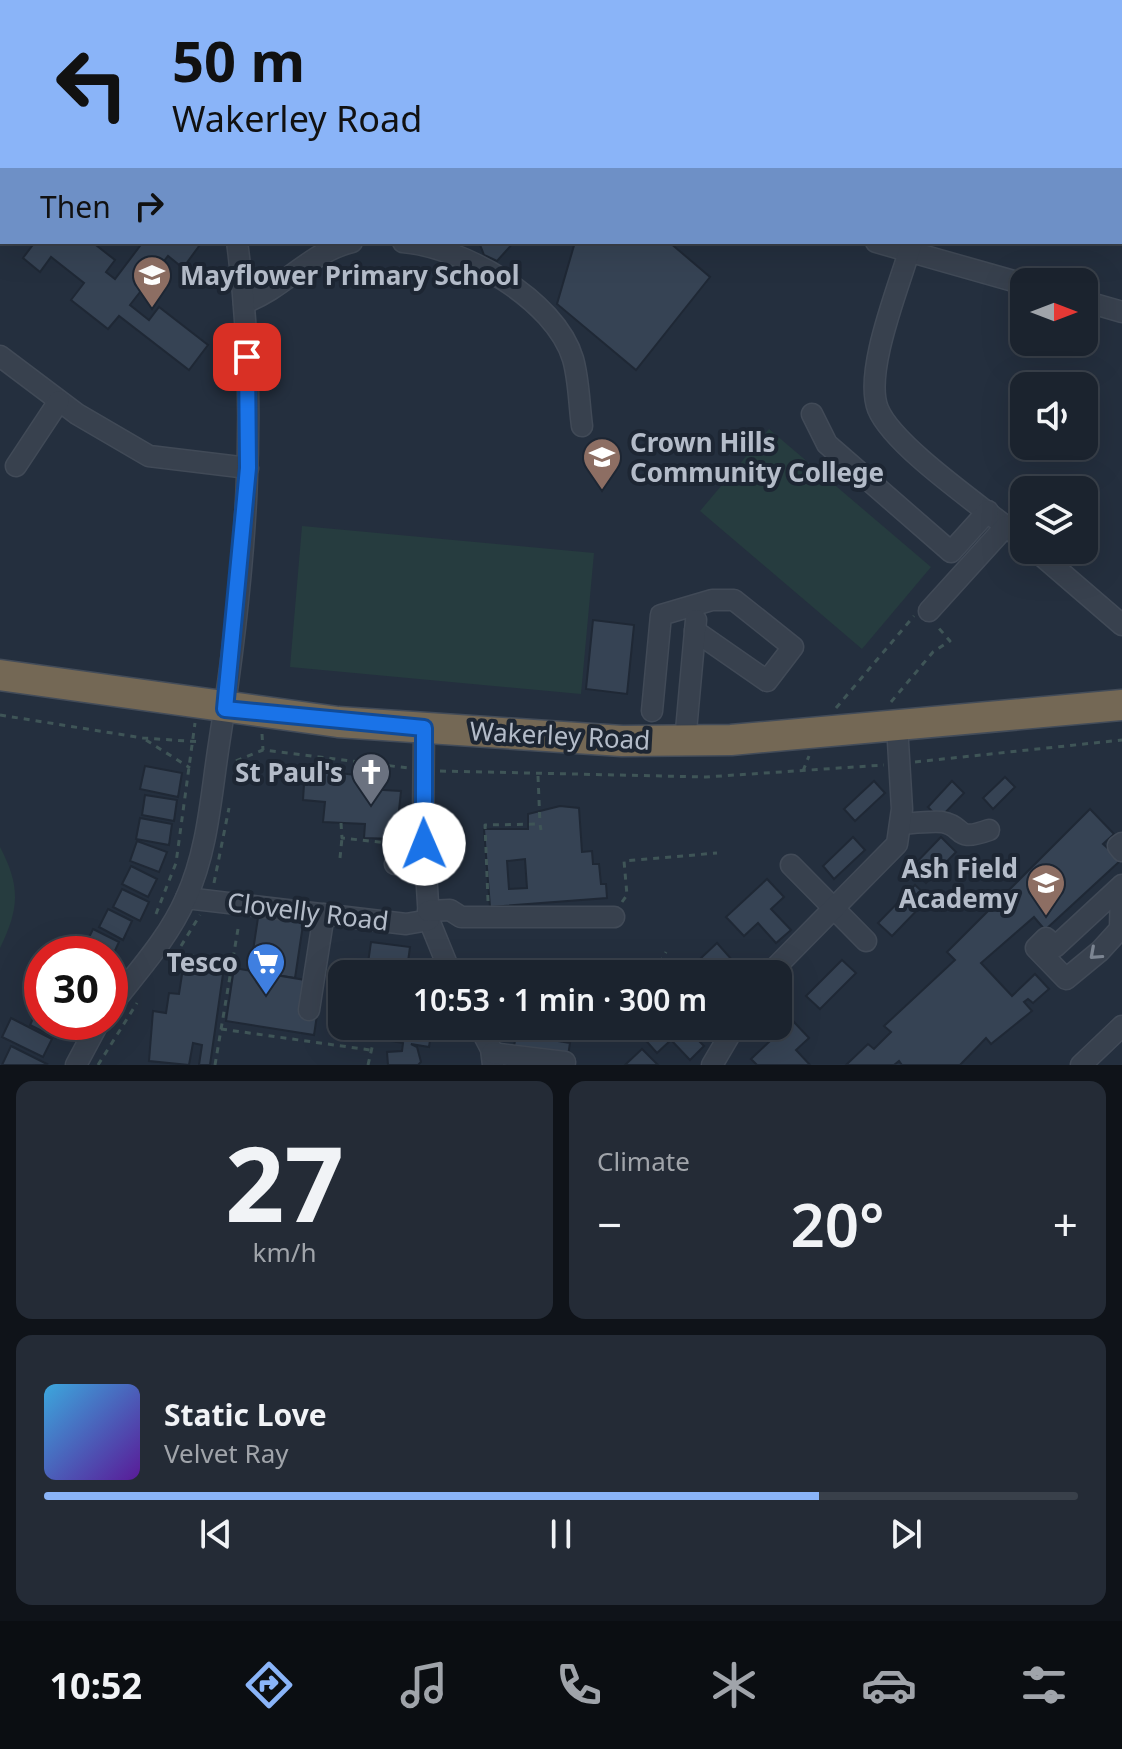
<!DOCTYPE html>
<html lang="en">
<head>
<meta charset="utf-8">
<style>
	:root { --surface:#1b232e; --page:#242b36; --text:#f1f3f6; --muted:#a0a4aa; --line:#39404a; --accent:#8ab4f8 }
	body { margin:0; font-family:"Noto Sans",sans-serif; background:var(--page); color:var(--text); height:100vh; display:flex; flex-direction:column; font-size:30px; white-space:nowrap }
	* { box-sizing:border-box; margin:0 }
	p { font-size:26px; color:var(--muted) }
	.icon { flex:none; width:44px; height:44px; fill:none; stroke:currentColor; stroke-width:2; stroke-linecap:round; stroke-linejoin:round }
	.map { position:relative; height:1065px; overflow:hidden }
	.side { display:flex; flex-direction:column; gap:16px; padding:16px; background:#0f1319; flex:1 }
	.side>* { flex:none }
	.top-card { position:absolute; left:0px; top:0px; width:1122px; height:244px; box-shadow:0 8px 32px #0002,0 0 0 2px var(--line); background:#8ab4f8; color:#111; overflow:hidden }
	.needle { width:52px; rotate:90deg }
	.buttons { position:absolute; left:1010px; top:268px; display:grid; gap:16px }
	.buttons a { display:grid; place-items:center; width:88px; height:88px; border-radius:16px; background:var(--surface); box-shadow:0 8px 32px #0002,0 0 0 2px var(--line); font-size:40px }
	.speed { position:absolute; left:24px; top:936px; display:flex; gap:16px; font-size:40px; font-weight:700; text-align:center }
	.speed>* { display:grid; place-content:center; width:104px; height:104px; border-radius:50%; background:var(--surface); box-shadow:0 8px 32px #0002,0 0 0 2px var(--line); line-height:1 }
	.speed .limit { border:12px solid #d22; background:#fff; color:#111 }
	.pin { position:absolute; display:grid; place-items:center; width:68px; height:68px; color:#fff; margin:-34px; border-radius:16px; box-shadow:0 4px 12px #0006 }
	.me { position:absolute; width:88px; margin:-44px; rotate:359deg; stroke-linejoin:round; filter:drop-shadow(0 0 6px #0008) }
	.turn { display:flex; align-items:center; gap:28px; height:168px; padding:0 40px; font-size:36px }
	.turn .icon { width:104px; height:104px; stroke-width:2.5 }
	.turn b { display:block; font-size:56px; line-height:68px }
	.then { display:flex; align-items:center; height:76px; padding:0 40px; background:#0003; gap:16px; font-size:30px }
	.big { font-size:60px; font-weight:600; line-height:1.1 }
	.side .widget { flex:1; display:flex; flex-direction:column; justify-content:center; gap:12px; min-width:0; padding:0 28px; border-radius:16px; background:var(--page) }
	.side .dial { align-items:center; gap:0 }
	.dial b { font-size:104px; line-height:1 }
	.song { display:flex; align-items:center; gap:24px }
	.cover { width:96px; height:96px; border-radius:12px; background:linear-gradient(135deg,hsl(200 70% 55%),hsl(270 70% 35%)) }
	.played { height:8px; border-radius:4px; background:linear-gradient(90deg,var(--accent) 75%,var(--line) 75%) }
	.keys { display:flex; justify-content:space-around; direction:ltr }
	.heat { display:flex; justify-content:space-between; align-items:center; font-size:44px; direction:ltr }
	.side .tiles { flex:1; display:grid; gap:16px; grid-template-columns:1fr 1fr }
	.widget:last-child { grid-column:span 2 }
	.trip { position:absolute; left:328px; top:960px; width:464px; height:80px; border-radius:16px; background:var(--surface); box-shadow:0 8px 32px #0002,0 0 0 2px var(--line); font-weight:600; line-height:80px; text-align:center }
	.dock { display:flex; height:128px; justify-content:space-around; align-items:center; background:#0b0e12; color:var(--muted) }
	.dock .icon { width:56px; height:56px }
	.dock .current { color:var(--accent) }
	.dock b { font-size:36px; color:var(--text) }
	.map>svg:first-child { display:block }
</style>
</head>
<body>
<div class="map">
<svg width="1122" height="1065" viewBox="0 0 1122 1065">
	<rect width="100%" height="100%" fill="#242f3e"/>
	<g fill="#263c3f">
		<polygon points="769,429 931,567 862,649 700,511"/>
		<polygon points="302,526 594,553 581,694 290,667"/>
		<path d="M0 847C21 887 19 909 0 948Z"/>
	</g>
	<g fill="#364354" stroke="#1f2835" stroke-width="2" fill-rule="evenodd">
		<polygon points="35,242 92,242 115,260 106,272 115,279 143,242 202,242 183,268 168,256 130,305 149,320 159,307 208,345 189,370 119,316 108,329 71,300 84,283 51,257 40,272 23,258"/>
		<polygon points="479,242 514,242 497,261 484,255"/>
		<polygon points="575,242 669,242 710,277 636,370 557,304"/>
		<polygon points="593,620 634,625 627,694 586,689"/>
		<polygon points="145,766 182,773 178,797 140,789"/>
		<polygon points="305,769 356,775 368,779 367,789 401,791 396,839 364,838 365,824 323,822 325,802 303,800"/>
		<polygon points="1005,777 1015,787 993,809 983,798"/>
		<polygon points="874,781 885,793 855,821 844,809"/>
		<polygon points="952,781 964,793 939,819 928,807"/>
		<polygon points="145,795 177,800 174,821 142,815"/>
		<path d="M560 806 579 808 582 852 592 851 593 864H599L601 884H606L607 898 490 907 484 829H528V814ZM525 859 527 888 509 889 507 861Z"/>
		<polygon points="1090,809 1114,834 1103,844 1121,860 1045,930 1034,917 981,963 1012,996 1035,974 1049,989 1033,1003 1028,999 1024,1002 1032,1011 991,1044 986,1038 960,1065 902,1065 899,1061 894,1065 846,1065 868,1044 874,1049 891,1032 884,1026 955,960 947,952"/>
		<polygon points="140,818 172,824 169,845 136,839"/>
		<polygon points="853,837 865,850 834,879 823,866"/>
		<polygon points="941,837 956,852 926,883 911,868"/>
		<polygon points="137,841 167,852 159,872 130,861"/>
		<polygon points="131,866 157,879 148,897 122,884"/>
		<polygon points="767,879 784,897 771,909 791,930 776,943 758,923 744,936 726,917"/>
		<polygon points="915,885 929,898 892,936 878,923"/>
		<polygon points="122,889 149,902 140,921 113,907"/>
		<polygon points="108,909 132,921 123,940 99,927"/>
		<polygon points="259,911 304,918 295,978 250,971"/>
		<polygon points="93,929 119,942 111,959 110,954 85,946"/>
		<polygon points="371,942 410,947 407,969 368,963"/>
		<polygon points="717,943 733,961 721,974 684,974"/>
		<polygon points="842,960 856,973 820,1009 806,996"/>
		<polygon points="183,968 223,974 210,1065 199,1065 202,1045 193,1043 189,1065 149,1061 153,1011 166,1013 169,993 179,994"/>
		<polygon points="234,968 305,980 317,1015 314,1035 226,1021"/>
		<polygon points="39,1006 42,1022 64,1022 56,1038 30,1025"/>
		<polygon points="11,1018 52,1039 43,1057 2,1037"/>
		<polygon points="792,1020 809,1038 796,1050 810,1065 757,1065 751,1059"/>
		<polygon points="393,1026 432,1027 429,1047 411,1044 417,1047 421,1062 418,1065 388,1065 387,1052 402,1051 403,1043 391,1041"/>
		<polygon points="648,1026 684,1026 704,1046 690,1060 671,1040 657,1053 640,1034"/>
		<polygon points="516,1034 570,1043 568,1056 514,1047"/>
		<polygon points="11,1046 47,1064 46,1065 2,1065"/>
		<polygon points="642,1049 658,1065 625,1065"/>
	</g>
	<g fill="none" stroke-linecap="round" stroke-linejoin="round">
		<defs>
			<g id="minor">
				<polyline points="206,0 206,2"/>
				<polyline points="978,2 978,0"/>
				<polyline points="0,77 2,79"/>
				<path d="M403 242C462 247 555 299 573 359 579 380 579 404 582 426"/>
				<polyline points="876,242 1024,284"/>
				<path d="M912 242C901 282 863 371 878 409 894 448 989 511 1024 541"/>
				<polyline points="1084,301 1122,312"/>
				<path d="M244 303C285 288 310 252 352 242"/>
				<polyline points="0,356 77,414 149,456 248,468"/>
				<polyline points="812,414 827,444 951,552 988,511"/>
				<polyline points="16,466 59,401"/>
				<polyline points="1035,550 1122,625"/>
				<polyline points="929,611 1006,526"/>
				<polyline points="652,711 661,615 712,600 734,600 793,647 767,681 695,631"/>
				<polyline points="424,728 423,821 429,920 451,974"/>
				<polyline points="685,742 696,620"/>
				<path d="M902 824C914 823 930 821 942 822 966 826 953 843 989 830"/>
				<polyline points="1122,843 1118,846 1122,851"/>
				<polyline points="395,864 425,862"/>
				<polyline points="791,865 866,941"/>
				<polyline points="1121,886 1120,929 1100,951 1066,979 1036,948 1046,938 1055,947 1121,886 1122,885"/>
				<polyline points="186,898 406,924 429,920"/>
				<polyline points="428,911 450,910 461,917 614,917"/>
				<polyline points="769,974 897,844 902,809 897,725"/>
				<path d="M110 1007C137 972 168 939 186 898 208 850 211 795 219 744 245 579 260 408 237 242"/>
				<polyline points="309,1010 324,914"/>
				<polyline points="479,1026 491,1049 493,1065"/>
				<polyline points="492,1053 565,1062"/>
				<polyline points="76,1065 99,1022"/>
				<polyline points="712,1065 735,1026"/>
				<polyline points="1081,1065 1122,1026"/>
			</g>
			<polyline id="highway" points="0,675 338,722 622,741 731,740 1122,705"/>
		</defs>
		<use href="#minor" stroke="#414a57" stroke-width="23"/>
		<use href="#highway" stroke="#434c59" stroke-width="33"/>
		<g stroke="#3f5557" stroke-width="3" stroke-dasharray="6 6" stroke-linecap="butt">
			<polyline points="891,702 933,652 950,641 936,625"/>
			<polyline points="836,708 914,616"/>
			<polyline points="0,715 143,738 202,742"/>
			<polyline points="262,734 263,750"/>
			<polyline points="146,740 190,768"/>
			<polyline points="236,761 263,750 408,768"/>
			<polyline points="915,762 1122,740"/>
			<polyline points="440,771 706,777 884,765"/>
			<polyline points="803,771 809,756"/>
			<polyline points="538,776 540,824"/>
			<polyline points="341,823 342,838 388,843 388,847"/>
			<polyline points="388,843 409,844"/>
			<polyline points="340,858 342,838"/>
			<polyline points="214,883 229,808"/>
			<polyline points="488,901 485,825 540,824 541,830"/>
			<polyline points="622,902 627,895 624,861 717,853"/>
			<polyline points="156,914 176,863 195,723"/>
			<polyline points="181,946 200,915"/>
			<polyline points="176,953 231,962"/>
			<polyline points="654,974 666,952"/>
			<polyline points="221,1029 370,1050"/>
			<polyline points="98,1065 137,1003"/>
			<polyline points="215,1065 239,923"/>
			<polyline points="368,1065 377,1026"/>
		</g>
		<use href="#minor" stroke="#38414e" stroke-width="20"/>
		<use href="#highway" stroke="#746855" stroke-width="30"/>
	</g>
	<defs><path id="oneway-chevron" d="M-2-3.5L2.5 0L-2 3.5" fill="none" stroke-width="1.6" stroke-linecap="round" stroke-linejoin="round" transform="scale(2)"/></defs>
	<use stroke="#7c8592" href="#oneway-chevron" transform="translate(1095 954) rotate(138)"/>
	<g fill="none" stroke-linecap="round" stroke-linejoin="round">
		<defs>
			<polyline id="route" points="247,357 248,468 225,709 424,728 424,844"/>
		</defs>
		<use href="#route" stroke="#114b97" stroke-width="20"/>
		<use href="#route" stroke="#1a73e8" stroke-width="14"/>
	</g>
	<defs>
		<symbol id="school-pin" viewBox="-11 -11 22 30"><path d="M0 17L-7.5 6A9.5 9.5 0 1 1 7.5 6Z" fill="#8d6e63" stroke="#1d2633"/><path d="M0-5L7-2L0 1L-7-2ZM-4 1L0 2.5L4 1V4Q0 6-4 4Z" fill="#fff"/></symbol>
		<symbol id="church-pin" viewBox="-11 -11 22 30"><path d="M0 17L-7.5 6A9.5 9.5 0 1 1 7.5 6Z" fill="#6b7280" stroke="#1d2633"/><path d="M-1.2-6h2.4v3.5h3.3v2.4h-3.3V6h-2.4V-.1h-3.3v-2.4h3.3Z" fill="#fff"/></symbol>
		<symbol id="supermarket-pin" viewBox="-11 -11 22 30"><path d="M0 17L-7.5 6A9.5 9.5 0 1 1 7.5 6Z" fill="#3f7fe0" stroke="#1d2633"/><path d="M-6-5.5h2.5l.6 2H6L4.5 2H-2.5L-4.4-4H-6ZM-1.5 3.2a1.3 1.3 0 1 0 .1 0ZM3 3.2a1.3 1.3 0 1 0 .1 0Z" fill="#fff"/></symbol>
	</defs>
	<g fill-rule="evenodd">
		<use href="#school-pin" x="130" y="253" width="44" height="60"/>
		<use href="#school-pin" x="580" y="435" width="44" height="60"/>
		<use href="#church-pin" x="349" y="750" width="44" height="60"/>
		<use href="#school-pin" x="1024" y="861" width="44" height="60"/>
		<use href="#supermarket-pin" x="244" y="940" width="44" height="60"/>
	</g>
	<g text-anchor="middle" dominant-baseline="central" stroke-width="8" stroke-linejoin="round" paint-order="stroke">
		<g font-size="26" font-weight="bold" fill="#b4bcc9" stroke="#1d2633" text-anchor="end">
			<text x="180" y="275" text-anchor="start">Mayflower Primary School</text>
			<text x="630" y="442" text-anchor="start">Crown Hills<tspan x="630" dy="30">Community College</tspan></text>
			<text x="343" y="772">St Paul's</text>
			<text x="1018" y="868">Ash Field<tspan x="1018" dy="30">Academy</tspan></text>
			<text x="238" y="962">Tesco</text>
		</g>
		<g font-size="26" fill="#b4bcc9" stroke="#1d2633">
			<text transform="translate(560 735) rotate(3)">Wakerley Road</text>
			<text transform="translate(308 911) rotate(7)">Clovelly Road</text>
		</g>
	</g>
</svg>
<div class="buttons">
<a><svg class="needle" viewBox="-14 -14 28 28"><path d="M0-13l5 13h-10z" fill="#e53935"/><path d="M0 13l5-13h-10z" fill="#a0a4aa"/></svg></a>
<a><svg class="icon" aria-label="sound" viewBox="0 0 24 24"><path d="M4 9h4l5-4v14l-5-4H4zM17 9q2 3 0 6"/></svg></a>
<a><svg class="icon" aria-label="layers" viewBox="0 0 24 24"><path d="M12 4l9 5-9 5-9-5zM3 14l9 5 9-5"/></svg></a>
</div>
<div class="speed"><div class="limit">30</div></div>
<div class="pin" style="left:247px;top:357px;background:#d93025"><svg class="icon" aria-label="arrive" viewBox="0 0 24 24"><path d="M6 21V4h12l-3 4 3 4H6"/></svg></div>
<svg class="me" style="left:424px;top:844px" viewBox="-20 -20 40 40"><circle r="19" fill="#fff"/><path d="M0-13L10 11 0 6-10 11z" fill="#1a73e8"/></svg>
<div class="trip">10:53 · 1 min · 300 m</div>
<div class="top-card">
<div class="turn"><svg class="icon" aria-label="left" viewBox="0 0 24 24"><path d="M17 20v-9H6M10 6l-5 5 5 5"/></svg><div><b>50 m</b>Wakerley Road</div></div>
<div class="then">Then<svg class="icon" aria-label="right" viewBox="0 0 24 24"><path d="M7 20v-9h11M14 6l5 5-5 5"/></svg></div>
</div>
</div>
<section class="side">
<div class="tiles">
<div class="widget dial"><b>27</b><p>km/h</p></div>
<div class="widget"><p>Climate</p>
<div class="heat"><a>−</a><b class="big">20°</b><a>+</a></div>
</div>
<div class="widget">
<div class="song"><i class="cover"></i><div><b>Static Love</b><p>Velvet Ray</p></div></div>
<div class="played"></div>
<div class="keys"><svg class="icon" aria-label="previous" viewBox="0 0 24 24"><path d="M18 5L8 12l10 7zM5 5v14"/></svg><svg class="icon" aria-label="pause" viewBox="0 0 24 24"><path d="M8 5v14M16 5v14"/></svg><svg class="icon" aria-label="next" viewBox="0 0 24 24"><path d="M6 5l10 7-10 7zM19 5v14"/></svg></div>
</div>
</div>
</section>
<nav class="dock">
<b>10:52</b>
<svg class="icon current" aria-label="directions" viewBox="0 0 24 24"><path d="M12 3l9 9-9 9-9-9zM9 14v-3h6M13 9l2 2-2 2"/></svg>
<svg class="icon" aria-label="music" viewBox="0 0 24 24"><path d="M9 18V5l10-2v13"/><circle cx="6" cy="18" r="3"/><circle cx="16" cy="16" r="3"/></svg>
<svg class="icon" aria-label="phone" viewBox="0 0 24 24"><path d="M5 4h4l2 5-3 2q2 4 5 5l2-3 5 2v4C11 20 4 13 5 4z"/></svg>
<svg class="icon" aria-label="climate" viewBox="0 0 24 24"><path d="M12 3v18M4 7l16 10M4 17L20 7"/></svg>
<svg class="icon" aria-label="car" viewBox="0 0 24 24"><path d="M5 17H2v-5l4-1 3-4h7l3 4 3 1v5h-3M9 17h6M6 11h13"/><circle cx="7" cy="17" r="2"/><circle cx="17" cy="17" r="2"/></svg>
<svg class="icon" aria-label="filters" viewBox="0 0 24 24"><path d="M4 7h16M4 17h16"/><circle cx="9" cy="7" r="2"/><circle cx="15" cy="17" r="2"/></svg>
</nav>
</body>
</html>
